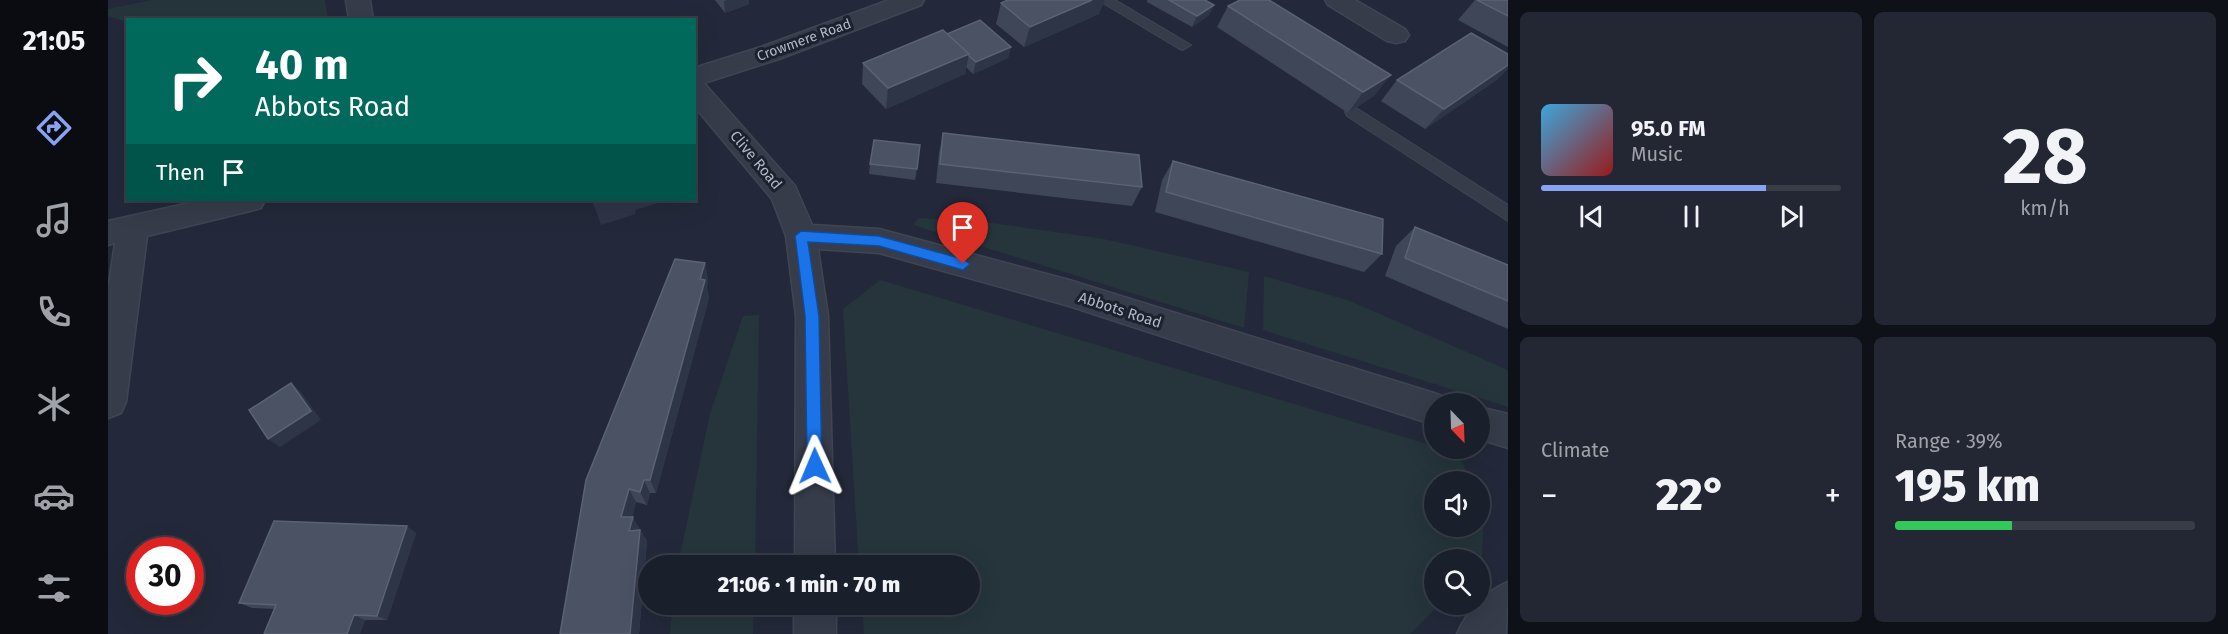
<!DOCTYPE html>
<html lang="en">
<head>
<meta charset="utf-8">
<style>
	:root { --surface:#1a1f2c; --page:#232734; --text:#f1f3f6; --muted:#9fa2a9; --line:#383d48; --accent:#88a3f4 }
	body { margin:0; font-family:"Fira Sans",sans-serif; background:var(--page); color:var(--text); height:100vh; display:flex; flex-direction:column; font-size:22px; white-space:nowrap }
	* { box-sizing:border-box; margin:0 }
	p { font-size:20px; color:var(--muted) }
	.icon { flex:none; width:33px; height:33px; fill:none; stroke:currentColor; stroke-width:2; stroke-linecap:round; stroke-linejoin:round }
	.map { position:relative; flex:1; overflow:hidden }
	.sheet { display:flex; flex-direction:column; gap:12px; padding:12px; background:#0e1118; width:720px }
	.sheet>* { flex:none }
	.banner { position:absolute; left:18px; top:18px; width:570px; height:183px; border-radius:0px; box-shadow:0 6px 24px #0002,0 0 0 2px var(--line); background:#00695c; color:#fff; overflow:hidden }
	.needle { width:39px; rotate:157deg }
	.tools { position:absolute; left:1316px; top:393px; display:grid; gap:12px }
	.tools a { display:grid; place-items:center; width:66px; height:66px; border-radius:50%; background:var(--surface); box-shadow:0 6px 24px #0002,0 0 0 2px var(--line); font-size:30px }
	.speed { position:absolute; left:18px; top:537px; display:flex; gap:12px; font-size:30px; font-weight:700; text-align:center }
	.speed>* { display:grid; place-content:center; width:78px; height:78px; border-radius:50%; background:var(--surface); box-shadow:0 6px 24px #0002,0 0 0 2px var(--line); line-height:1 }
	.speed .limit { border:9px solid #d22; background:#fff; color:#111 }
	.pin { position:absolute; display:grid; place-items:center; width:51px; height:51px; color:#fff; margin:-62px -26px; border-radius:50% 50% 50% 0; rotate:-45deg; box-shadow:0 0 6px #0007 }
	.pin .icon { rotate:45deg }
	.me { position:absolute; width:66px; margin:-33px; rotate:359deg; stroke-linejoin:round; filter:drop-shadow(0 0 4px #0008) }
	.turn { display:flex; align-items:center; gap:21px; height:126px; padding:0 30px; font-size:27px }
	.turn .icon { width:78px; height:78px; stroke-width:2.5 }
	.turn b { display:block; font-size:42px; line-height:51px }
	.then { display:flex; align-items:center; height:57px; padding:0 30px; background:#0003; gap:12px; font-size:22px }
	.big { font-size:45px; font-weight:800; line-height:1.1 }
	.sheet .widget { flex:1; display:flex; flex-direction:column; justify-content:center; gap:9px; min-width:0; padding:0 21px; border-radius:9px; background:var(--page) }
	.sheet .dial { align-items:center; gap:0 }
	.dial b { font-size:78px; line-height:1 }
	.song { display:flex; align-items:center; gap:18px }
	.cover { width:72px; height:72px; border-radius:9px; background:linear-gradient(135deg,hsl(200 70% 55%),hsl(0 70% 35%)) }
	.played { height:6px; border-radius:3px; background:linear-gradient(90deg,var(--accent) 75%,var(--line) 75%) }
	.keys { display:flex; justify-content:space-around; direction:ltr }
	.heat { display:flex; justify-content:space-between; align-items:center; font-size:33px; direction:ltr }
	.charge { height:9px; border-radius:4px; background:linear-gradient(90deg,#34c759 39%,var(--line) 0) }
	.sheet .tiles { flex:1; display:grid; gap:12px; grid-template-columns:repeat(2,1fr) }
	.trip { position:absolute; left:530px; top:555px; width:342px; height:60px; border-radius:30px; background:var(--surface); box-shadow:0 6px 24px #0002,0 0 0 2px var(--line); font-weight:800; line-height:60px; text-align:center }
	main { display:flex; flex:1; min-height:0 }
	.tab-bar { display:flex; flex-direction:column; width:108px; justify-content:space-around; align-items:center; background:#0a0c12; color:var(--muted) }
	.tab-bar .icon { width:42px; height:42px }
	.tab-bar .selected { color:var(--accent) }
	.tab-bar b { font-size:27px; color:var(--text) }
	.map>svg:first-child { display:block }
</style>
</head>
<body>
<main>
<nav class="tab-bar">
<b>21:05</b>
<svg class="icon selected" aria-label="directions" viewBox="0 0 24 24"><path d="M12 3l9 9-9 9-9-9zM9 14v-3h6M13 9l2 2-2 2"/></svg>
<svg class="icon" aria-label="music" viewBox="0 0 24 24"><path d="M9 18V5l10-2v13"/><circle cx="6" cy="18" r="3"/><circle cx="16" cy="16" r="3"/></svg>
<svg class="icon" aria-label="phone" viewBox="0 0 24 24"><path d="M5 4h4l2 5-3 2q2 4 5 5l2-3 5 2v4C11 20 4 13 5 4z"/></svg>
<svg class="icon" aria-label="climate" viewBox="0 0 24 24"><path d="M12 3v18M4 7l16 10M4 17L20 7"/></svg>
<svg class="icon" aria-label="car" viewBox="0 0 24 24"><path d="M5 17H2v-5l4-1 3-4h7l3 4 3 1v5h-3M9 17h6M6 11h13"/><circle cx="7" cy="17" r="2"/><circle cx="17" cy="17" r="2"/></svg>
<svg class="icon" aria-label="filters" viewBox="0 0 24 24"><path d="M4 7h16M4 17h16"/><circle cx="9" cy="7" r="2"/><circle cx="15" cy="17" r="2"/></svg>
</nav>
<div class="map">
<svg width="1400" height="634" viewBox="0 0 1400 634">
	<rect width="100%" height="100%" fill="#23293a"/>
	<g fill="#25353b">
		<polygon points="43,0 217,0 220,19 19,22 0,16 0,9"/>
		<polygon points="810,218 877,222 996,239 1141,272 1136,328 805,225"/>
		<polygon points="1156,276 1242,301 1400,370 1400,407 1155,330"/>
		<polygon points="772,280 1326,446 1326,448 1349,453 1364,481 1326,482 1326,526 1371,526 1371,495 1376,505 1374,560 1371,563 1371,560 1326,560 1326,604 1331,605 1302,634 756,634 754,605 861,604 861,566 751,565 735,309"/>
		<polygon points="651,315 647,565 570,565 602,414 635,316"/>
		<polygon points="564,605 646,605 645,634 562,634"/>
	</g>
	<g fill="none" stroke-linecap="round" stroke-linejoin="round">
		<defs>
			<g id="service">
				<polygon points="990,0 1007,0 1083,45 1075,50 1070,48"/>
				<polygon points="1245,106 1400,205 1400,221 1239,116 1237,112"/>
			</g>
			<g id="minor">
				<polygon points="238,0 262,0 265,20 241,20"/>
				<polygon points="781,0 816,0 813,5 671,59 596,83 687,186 704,225 771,229 961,280 1326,393 1339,398 1341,404 1326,404 1326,425 961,306 771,253 710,249 720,316 727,566 687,566 688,316 678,236 664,199 586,106 586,68 653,47"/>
				<polygon points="1217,0 1247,0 1297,29 1301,35 1297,41 1288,43 1279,41 1220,5"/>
				<polygon points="95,200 157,200 153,208 142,211 39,236 18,402 13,413 0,418 0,290 7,243 0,245 0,221"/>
				<polygon points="1371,407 1400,414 1400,448 1371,439"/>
				<path d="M1400 582 1398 634H1349C1358 612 1378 591 1400 582Z"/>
				<rect x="686" y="604" width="42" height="30"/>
			</g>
		</defs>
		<use href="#service" stroke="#404553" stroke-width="2"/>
		<use href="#minor" stroke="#404553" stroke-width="3"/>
		<use href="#service" fill="#363c4a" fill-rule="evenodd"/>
		<use href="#minor" fill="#363c4a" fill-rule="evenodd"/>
	</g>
	<g fill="#3e4658">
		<polygon points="607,0 641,0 641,4 617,13"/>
		<polygon points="1039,0 1097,0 1106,5 1100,16 1084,27 1039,2"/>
		<polygon points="1367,0 1400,0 1400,47 1350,20"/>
		<polygon points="893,3 991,14 916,47 888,24"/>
		<polygon points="1120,6 1267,95 1240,113 1109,27"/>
		<polygon points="839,34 903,47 900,58 865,74 858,67 857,74 778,109 754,84 755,63"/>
		<polygon points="1390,79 1317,129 1273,101 1289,80"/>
		<polygon points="835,133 1034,187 1024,206 828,183 831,153"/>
		<polygon points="1065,161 1274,254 1256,272 1047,212 1054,180"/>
		<polygon points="762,164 809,169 807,180 761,174"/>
		<polygon points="1307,227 1400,265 1400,329 1277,276 1288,246"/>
		<polygon points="597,263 600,281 599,287 601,298 548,493 542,493 539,505 528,502 524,517 539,541 531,634 452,634"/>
		<polygon points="308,533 279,620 257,620 252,634 156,634 166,609 144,608 131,603"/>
	</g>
	<g fill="#2e3547">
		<polygon points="619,0 641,0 641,4 617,13 616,1"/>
		<polygon points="984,0 997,0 991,14 916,47 922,27"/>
		<polygon points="1106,5 1100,16 1084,27 1089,16"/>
		<polygon points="903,47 900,58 865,74 868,62"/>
		<polygon points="861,54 857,74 778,109 780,88"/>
		<polygon points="1400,65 1400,69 1390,79 1317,129 1336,109"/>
		<polygon points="1283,75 1267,95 1240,113 1255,92"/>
		<polygon points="484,200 560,200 527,210 528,214 493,225"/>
		<polygon points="597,263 600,281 599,287 601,298 548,493 542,480"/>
		<polygon points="183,383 193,392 213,420 172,447 160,439"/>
		<polygon points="536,480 542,493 539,505 532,492"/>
		<polygon points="521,489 528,502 521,529 513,517"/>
		<polygon points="525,517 532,529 521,531"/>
		<polygon points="299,526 308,533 279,620 269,616"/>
		<polygon points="532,530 539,541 531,634 522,634"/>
		<polygon points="246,615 257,620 252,634 239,634"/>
	</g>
	<g fill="#4a5264" stroke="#5a6273" stroke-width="1.5">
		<polygon points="900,0 984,0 922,27 893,3"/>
		<polygon points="1061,0 1097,0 1106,5 1089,16"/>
		<polygon points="1132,0 1161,0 1283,75 1255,92 1120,6"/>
		<polygon points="1369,0 1400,0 1400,16"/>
		<polygon points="872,20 903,47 868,62 861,56 861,54 839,34"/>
		<polygon points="835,30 861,54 780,88 755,63"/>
		<polygon points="1363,33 1400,54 1400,65 1336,109 1289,80"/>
		<polygon points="835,133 1031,155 1034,187 832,164"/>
		<polygon points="766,140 812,145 809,169 762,164"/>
		<polygon points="1065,161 1275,219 1274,254 1058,192"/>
		<polygon points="1307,227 1400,265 1400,301 1297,258"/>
		<polygon points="567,259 597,263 592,279 597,280 542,480 536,480 532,492 521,489 513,517 525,517 521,531 532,530 522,634 452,634 478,480"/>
		<polygon points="183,383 203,411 160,439 141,410"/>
		<polygon points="166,521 299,526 269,616 246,615 239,634 156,634 168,605 131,603"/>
	</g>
	<polygon fill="#1a73e8" stroke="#114b97" stroke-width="1.5" points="693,231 771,236 855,259 862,264 855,270 771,246 700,242 711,316 714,466 712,472 707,474 701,472 699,466 697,316 687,236"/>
	<g text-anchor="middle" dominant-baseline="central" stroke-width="6" stroke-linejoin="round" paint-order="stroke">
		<g font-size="14" fill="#b1b7c6" stroke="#1c212f">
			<text transform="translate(696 40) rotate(-20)">Crowmere Road</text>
		</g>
		<g font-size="15" fill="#b1b7c6" stroke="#1c212f">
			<text transform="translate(648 160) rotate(50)">Clive Road</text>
			<text transform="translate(1012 310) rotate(18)">Abbots Road</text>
		</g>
	</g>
</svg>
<div class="tools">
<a><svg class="needle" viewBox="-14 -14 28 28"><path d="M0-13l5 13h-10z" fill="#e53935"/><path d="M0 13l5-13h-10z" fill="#9fa2a9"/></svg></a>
<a><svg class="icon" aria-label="sound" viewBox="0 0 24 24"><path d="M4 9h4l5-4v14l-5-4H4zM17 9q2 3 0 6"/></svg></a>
<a><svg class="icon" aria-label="search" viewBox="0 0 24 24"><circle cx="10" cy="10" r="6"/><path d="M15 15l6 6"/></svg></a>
</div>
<div class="speed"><div class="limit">30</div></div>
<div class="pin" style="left:855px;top:264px;background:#d93025"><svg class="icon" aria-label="arrive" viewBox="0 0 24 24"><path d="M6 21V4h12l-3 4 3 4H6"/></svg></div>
<svg class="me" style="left:707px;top:466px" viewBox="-20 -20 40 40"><path d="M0-17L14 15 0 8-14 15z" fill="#1a73e8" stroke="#fff" stroke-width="4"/></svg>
<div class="trip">21:06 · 1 min · 70 m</div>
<div class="banner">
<div class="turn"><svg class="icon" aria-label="right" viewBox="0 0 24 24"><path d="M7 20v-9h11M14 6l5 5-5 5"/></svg><div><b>40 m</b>Abbots Road</div></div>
<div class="then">Then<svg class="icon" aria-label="arrive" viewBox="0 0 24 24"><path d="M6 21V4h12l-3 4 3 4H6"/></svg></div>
</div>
</div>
<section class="sheet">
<div class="tiles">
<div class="widget">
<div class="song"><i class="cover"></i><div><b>95.0 FM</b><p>Music</p></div></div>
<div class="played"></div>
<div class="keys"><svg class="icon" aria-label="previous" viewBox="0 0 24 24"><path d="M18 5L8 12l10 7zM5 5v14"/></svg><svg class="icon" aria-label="pause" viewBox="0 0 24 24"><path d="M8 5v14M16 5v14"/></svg><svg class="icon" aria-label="next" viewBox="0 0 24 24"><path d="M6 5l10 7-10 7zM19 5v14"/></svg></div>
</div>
<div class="widget dial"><b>28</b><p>km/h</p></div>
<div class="widget"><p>Climate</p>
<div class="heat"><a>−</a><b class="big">22°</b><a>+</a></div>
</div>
<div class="widget"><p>Range · 39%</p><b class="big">195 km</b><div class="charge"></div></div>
</div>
</section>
</main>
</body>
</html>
